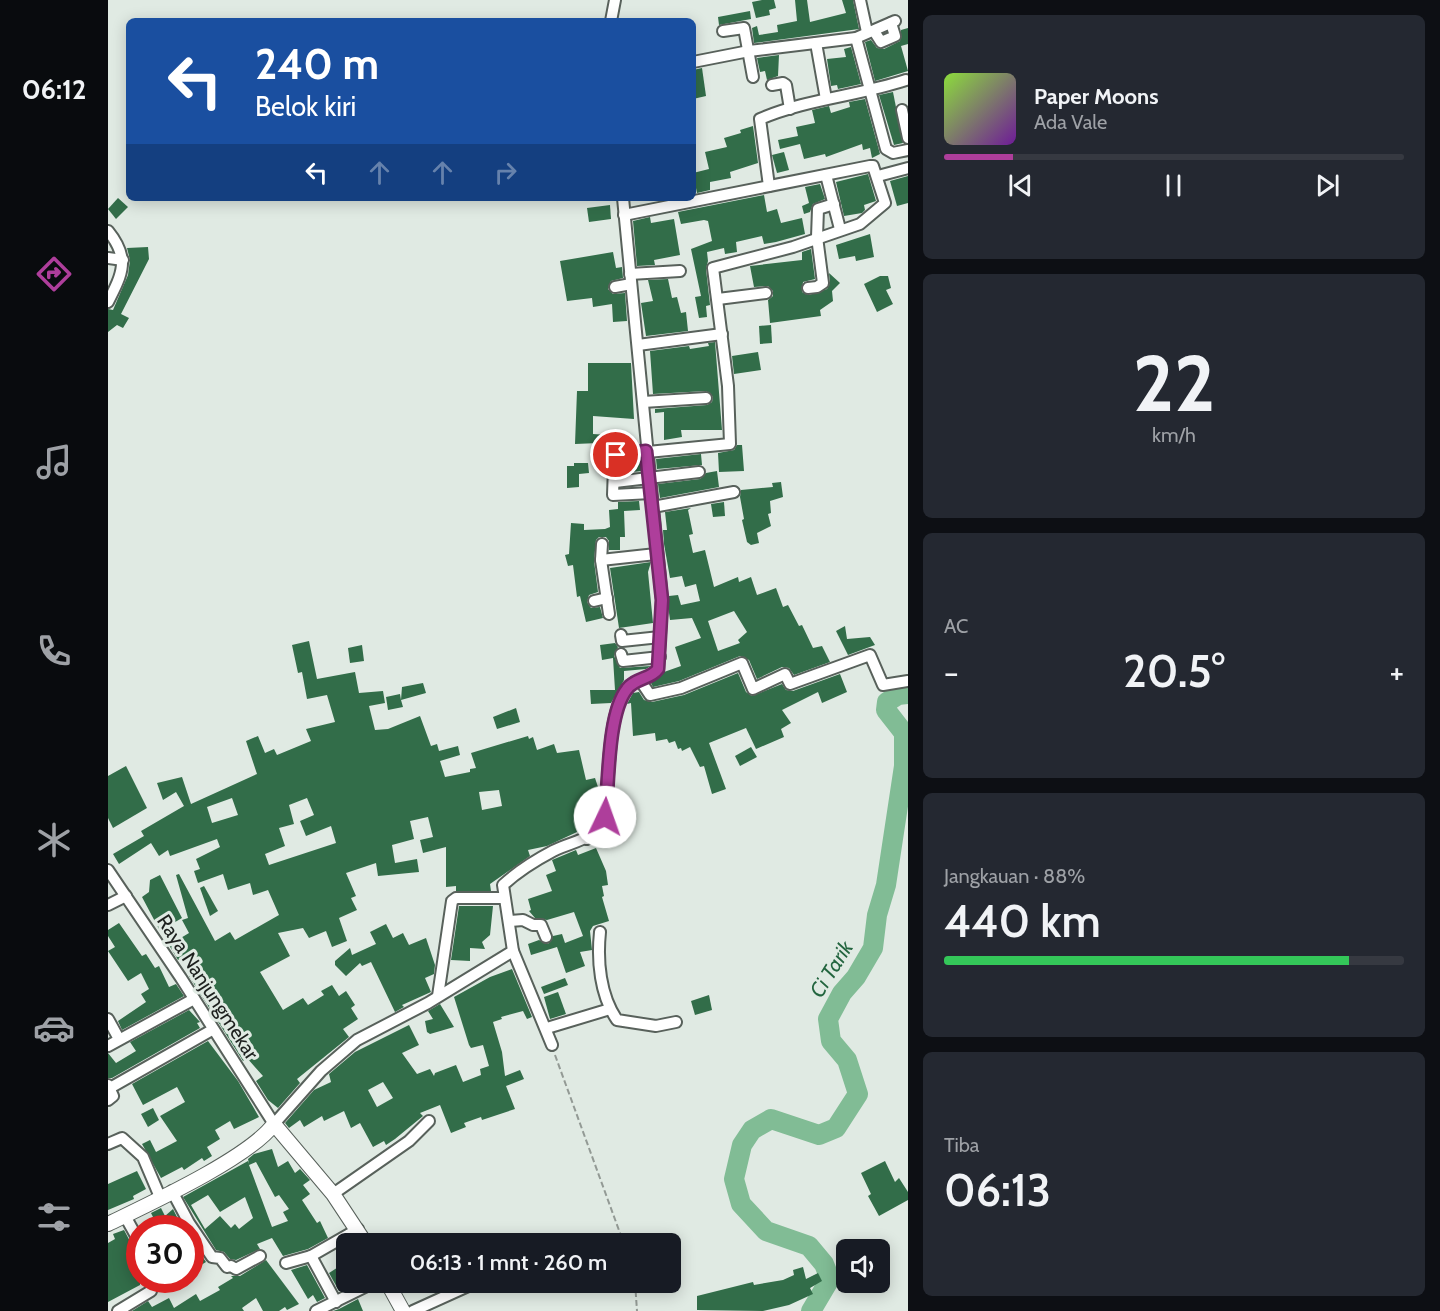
<!DOCTYPE html>
<html lang="id">
<head>
<meta charset="utf-8">
<style>
	:root { --surface:#171b24; --page:#242831; --text:#f1f3f6; --muted:#9ea1a6; --line:#363941; --accent:#ae3e9b }
	body { margin:0; font-family:Cabin,sans-serif; background:var(--page); color:var(--text); height:100vh; display:flex; flex-direction:column; font-size:22px; white-space:nowrap }
	* { box-sizing:border-box; margin:0 }
	p { font-size:20px; color:var(--muted) }
	.icon { flex:none; width:33px; height:33px; fill:none; stroke:currentColor; stroke-width:2; stroke-linecap:round; stroke-linejoin:round }
	.map { position:relative; flex:1; overflow:hidden }
	.panel { display:flex; flex-direction:column; gap:15px; padding:15px; background:#0d0f14; width:532px }
	.panel>* { flex:none }
	.guide { position:absolute; left:18px; top:18px; width:570px; height:183px; border-radius:9px; box-shadow:0 3px 15px #0003; background:#1a4fa0; color:#fff; overflow:hidden }
	.controls { position:absolute; left:728px; top:1239px; display:grid; gap:12px }
	.controls a { display:grid; place-items:center; width:54px; height:54px; border-radius:9px; background:var(--surface); box-shadow:0 3px 15px #0003; font-size:30px }
	.speed { position:absolute; left:18px; top:1215px; display:flex; gap:12px; font-size:30px; font-weight:700; text-align:center }
	.speed>* { display:grid; place-content:center; width:78px; height:78px; border-radius:50%; background:var(--surface); box-shadow:0 3px 15px #0003; line-height:1 }
	.speed .limit { border:9px solid #d22; background:#fff; color:#111 }
	.pin { position:absolute; display:grid; place-items:center; width:51px; height:51px; color:#fff; margin:-26px; border:3px solid #fff; border-radius:50%; box-shadow:0 2px 6px #0007 }
	.me { position:absolute; width:66px; margin:-33px; rotate:3deg; stroke-linejoin:round; filter:drop-shadow(0 0 4px #0008) }
	.turn { display:flex; align-items:center; gap:21px; height:126px; padding:0 30px; font-size:27px }
	.turn .icon { width:78px; height:78px; stroke-width:2.5 }
	.turn b { display:block; font-size:42px; line-height:51px }
	.lanes { display:flex; align-items:center; height:57px; padding:0 30px; background:#0003; justify-content:center; gap:30px; direction:ltr }
	.lanes .off { opacity:.35 }
	.big { font-size:45px; font-weight:600; line-height:1.1 }
	.panel .card { flex:1; display:flex; flex-direction:column; justify-content:center; gap:9px; min-width:0; padding:0 21px; border-radius:9px; background:var(--page) }
	.panel .dial { align-items:center; gap:0 }
	.dial b { font-size:78px; line-height:1 }
	.song { display:flex; align-items:center; gap:18px }
	.cover { width:72px; height:72px; border-radius:9px; background:linear-gradient(135deg,hsl(90 70% 55%),hsl(280 70% 35%)) }
	.played { height:6px; border-radius:3px; background:linear-gradient(90deg,var(--accent) 15%,var(--line) 15%) }
	.keys { display:flex; justify-content:space-around; direction:ltr }
	.heat { display:flex; justify-content:space-between; align-items:center; font-size:33px; direction:ltr }
	.charge { height:9px; border-radius:4px; background:linear-gradient(90deg,#34c759 88%,var(--line) 0) }
	.trip { position:absolute; left:228px; top:1233px; width:345px; height:60px; border-radius:9px; background:var(--surface); box-shadow:0 3px 15px #0003; font-weight:600; line-height:60px; text-align:center }
	main { display:flex; flex:1; min-height:0 }
	.tab-bar { display:flex; flex-direction:column; width:108px; justify-content:space-around; align-items:center; background:#090b0e; color:var(--muted) }
	.tab-bar .icon { width:42px; height:42px }
	.tab-bar .selected { color:var(--accent) }
	.tab-bar b { font-size:27px; color:var(--text) }
	.map>svg:first-child { display:block }
</style>
</head>
<body>
<main>
<nav class="tab-bar">
<b>06:12</b>
<svg class="icon selected" aria-label="directions" viewBox="0 0 24 24"><path d="M12 3l9 9-9 9-9-9zM9 14v-3h6M13 9l2 2-2 2"/></svg>
<svg class="icon" aria-label="music" viewBox="0 0 24 24"><path d="M9 18V5l10-2v13"/><circle cx="6" cy="18" r="3"/><circle cx="16" cy="16" r="3"/></svg>
<svg class="icon" aria-label="phone" viewBox="0 0 24 24"><path d="M5 4h4l2 5-3 2q2 4 5 5l2-3 5 2v4C11 20 4 13 5 4z"/></svg>
<svg class="icon" aria-label="climate" viewBox="0 0 24 24"><path d="M12 3v18M4 7l16 10M4 17L20 7"/></svg>
<svg class="icon" aria-label="car" viewBox="0 0 24 24"><path d="M5 17H2v-5l4-1 3-4h7l3 4 3 1v5h-3M9 17h6M6 11h13"/><circle cx="7" cy="17" r="2"/><circle cx="17" cy="17" r="2"/></svg>
<svg class="icon" aria-label="filters" viewBox="0 0 24 24"><path d="M4 7h16M4 17h16"/><circle cx="9" cy="7" r="2"/><circle cx="15" cy="17" r="2"/></svg>
</nav>
<div class="map">
<svg width="800" height="1311" viewBox="0 0 800 1311">
	<rect width="100%" height="100%" fill="#e0eae3"/>
	<g fill="none" stroke-linecap="round" stroke-linejoin="round">
		<polyline stroke="#81bc95" stroke-width="20" points="703,1311 722,1279 716,1264 701,1246 658,1231 633,1204 626,1179 634,1145 644,1130 663,1119 711,1135 728,1128 750,1094 739,1060 723,1041 720,1019 734,993 748,977 765,948 769,915 778,885 796,766 796,733 778,710 779,702 790,695 800,694"/>
	</g>
	<g fill="#326d49" fill-rule="evenodd">
		<polygon points="654,0 666,0 668,8 661,10 662,15 648,18 644,2"/>
		<polygon points="687,0 699,0 702,22 738,13 734,0 745,0 751,29 646,43 644,28 649,26 651,35 670,32 669,25 689,21"/>
		<polygon points="642,11 643,19 611,25 610,17"/>
		<polygon points="800,28 800,44 793,46 800,71 767,81 757,42 763,40 769,48 776,49 792,41 793,30"/>
		<polygon points="743,47 753,84 730,89 729,85 723,86 719,59 738,57 736,49"/>
		<polygon points="671,55 670,76 659,80 657,71 652,72 649,58"/>
		<polygon points="594,68 598,96 585,99 585,70"/>
		<polygon points="785,92 795,143 786,145 771,95"/>
		<polygon points="757,99 772,154 764,158 762,148 755,150 754,144 718,157 717,154 696,159 692,144 672,149 670,140 690,136 688,127 707,123 704,110 721,106 723,113 742,107 741,102"/>
		<polygon points="645,126 650,163 622,172 623,178 602,182 602,190 589,193 585,173 601,169 597,152 619,147 616,138 633,133 632,130"/>
		<polygon points="676,152 681,170 669,173 664,155"/>
		<polygon points="760,174 768,201 756,205 757,210 754,213 736,216 728,182"/>
		<polygon points="800,176 800,203 789,206 782,181"/>
		<polygon points="712,184 717,199 705,204 702,212 696,214 694,206 701,203 697,187"/>
		<polygon points="656,195 659,212 669,209 673,223 694,218 697,234 668,242 656,244 654,236 628,242 629,252 617,254 616,248 599,252 600,261 598,269 602,305 598,306 599,317 591,318 587,297 593,296 583,249 604,241 600,221 596,220 573,224 570,212"/>
		<polygon points="10,198 20,207 8,219 0,209"/>
		<polygon points="502,205 503,219 481,222 479,208"/>
		<polygon points="542,217 543,223 566,219 572,255 546,260 547,265 529,266 525,221"/>
		<polygon points="762,234 766,257 748,261 747,256 731,259 728,245"/>
		<polygon points="40,247 41,259 13,314 21,318 15,328 9,325 0,332 0,309 5,310 20,275 22,260 19,248"/>
		<polygon points="703,249 707,279 695,282 694,292 701,295 719,289 722,283 721,273 732,283 724,291 725,301 712,310 713,316 662,323 660,300 665,296 665,291 660,286 646,287 642,266 694,260 694,252"/>
		<polygon points="505,252 508,268 514,267 515,278 503,281 500,289 505,294 517,293 519,321 505,322 504,304 485,307 484,298 459,301 452,261"/>
		<polygon points="772,276 780,276 783,288 778,290 785,304 769,312 756,284"/>
		<polygon points="560,279 564,298 569,297 573,313 578,312 580,331 538,336 533,303 545,301 540,280"/>
		<polygon points="663,325 664,343 652,344 651,326"/>
		<polygon points="607,342 614,430 573,430 574,437 556,440 556,412 547,413 547,409 599,405 604,402 605,397 598,391 545,394 542,351 581,346 582,349 601,346 600,343"/>
		<polygon points="650,352 653,370 626,374 624,356"/>
		<polygon points="480,363 523,363 526,419 485,416 485,434 501,435 499,457 490,456 491,443 467,444 469,391 480,391"/>
		<polygon points="629,445 634,445 636,471 611,472 610,453 626,450"/>
		<polygon points="593,454 594,465 549,469 548,459"/>
		<polygon points="533,460 534,471 513,473 514,462"/>
		<polygon points="466,463 480,463 481,473 471,474 471,487 459,488 459,466 466,466"/>
		<polygon points="609,471 611,487 552,498 550,484 592,479 598,473"/>
		<polygon points="673,482 675,497 662,501 663,513 660,514 663,526 649,533 651,543 643,545 639,542 634,520 636,519 632,497 633,490 665,487 664,483"/>
		<polygon points="531,501 532,510 516,511 517,537 512,537 512,550 501,550 501,541 498,537 491,537 488,540 486,561 490,592 481,595 479,602 483,608 492,607 495,618 478,622 472,596 469,597 465,565 460,566 457,555 461,554 463,523 476,524 476,530 497,529 502,527 501,510 510,509 510,502"/>
		<polygon points="616,502 617,516 605,517 603,504"/>
		<path d="M583 508 580 510 585 534 581 535 585 553 597 550 606 587 630 577 631 582 643 577 649 595 668 588 675 607 680 605 691 626 694 625 705 648 714 646 722 662 686 675 681 668 674 667 649 679 641 660 632 656 571 681 545 687 543 683 556 672 573 666 567 647 593 638 584 618 562 620 561 613V596L570 595 573 605 592 601 588 584 577 587 574 576 562 578 556 544 555 530H559L557 512ZM626 611 639 632 630 640 632 643 610 651 600 621Z"/>
		<polygon points="543,562 540,572 545,623 511,628 502,568"/>
		<polygon points="737,626 739,639 762,637 767,645 740,655 728,631"/>
		<path d="M201 641 209 679 247 672 251 693 275 691 277 703 261 706 267 730 280 729 312 716 323 746 329 744 331 751 350 746 352 755 332 761 337 777 362 772V769L368 768 363 753 420 736 421 739 425 737 429 750 446 744 449 753 471 750 478 780 487 778 490 787 483 789 487 804 481 806 483 813 471 815 467 820 469 832 439 846 420 850 422 856 382 884 383 891H348V886L338 887V847L315 853 312 840 325 837 320 817 302 821 306 839 284 845 287 863 309 859 311 872 270 876 268 863 238 873 248 896 243 898 249 910 231 918 239 941 224 947 218 931 201 938 195 928 170 933 182 956 152 972 175 1010 195 998 200 1005 216 995 213 991 224 985 231 996 238 991 247 1005 243 1008 250 1019 235 1029 241 1037 189 1079 192 1083 170 1108 160 1100 148 1081 155 1076 139 1058 135 1061 81 976 85 974 75 958 70 960 61 945 81 933 74 920 80 918 68 875 71 874 107 941 122 932 127 940 171 915 160 890 145 895 142 883 120 890 115 874 90 883 86 871 92 869 88 859 112 847 109 839 62 856 60 850 51 856 43 843 11 864 5 854 36 836 33 831 76 806 68 792 55 800 49 783 74 777 83 804 149 774 138 741 150 736 157 753 166 749 169 755 203 741 198 729 227 722 219 695 199 699 194 672 190 673 184 645ZM391 790 394 806 374 810 371 792ZM124 798 130 815 104 823 99 807ZM199 798 206 815 192 821 198 836 223 826 228 843 161 865 157 854 177 846 171 828 186 824 181 805Z"/>
		<polygon points="507,643 510,647 506,656 512,668 543,666 538,669 516,671 516,680 503,703 483,704 482,690 507,690 505,658 494,660 492,645"/>
		<polygon points="254,645 256,661 242,663 240,648"/>
		<polygon points="630,673 638,692 644,696 674,684 678,690 685,691 732,674 739,692 714,703 710,692 674,710 683,723 673,729 676,737 648,749 638,728 601,743 618,789 604,794 596,766 592,767 582,747 574,751 573,748 570,749 567,741 561,743 559,739 548,741 547,733 525,736 523,703 519,704 525,693 531,692 536,700 544,702 576,695"/>
		<polygon points="315,683 318,693 293,700 295,707 280,710 278,697 292,694 293,700 294,687"/>
		<polygon points="408,708 412,722 389,729 385,717"/>
		<polygon points="643,747 649,757 632,766 627,756"/>
		<polygon points="18,766 39,808 5,828 0,818 0,776"/>
		<polygon points="488,848 498,871 500,885 494,886 496,896 494,897 501,921 485,926 482,931 484,950 472,952 477,966 458,973 449,947 423,955 420,944 431,940 440,944 445,936 454,934 457,943 475,936 466,912 439,920 427,918 421,911 423,910 420,899 444,891 438,875 448,871 444,860 468,850 470,855"/>
		<polygon points="52,875 74,918 52,931 34,897 41,892 42,880"/>
		<polygon points="96,886 110,911 102,916 92,888"/>
		<polygon points="351,906 385,906 382,935 374,942 377,949 362,948 362,961 343,960"/>
		<polygon points="11,923 34,956 38,954 47,968 51,966 61,987 68,984 76,996 14,1030 10,1021 38,1002 33,994 41,989 33,973 20,981 0,951 7,947 0,936 0,930"/>
		<polygon points="278,924 285,938 295,933 301,945 318,938 327,965 326,974 317,978 323,992 294,1005 296,1007 287,1012 263,962 254,966 252,963 238,976 227,965 227,961 242,948 244,955 268,944 262,932"/>
		<path d="M404 969 424 1017 419 1019 415 1011 393 1017 394 1019 385 1022 394 1052 397 1076 412 1070 416 1079 398 1086 407 1109 374 1120 373 1117 356 1123 358 1127 343 1133 332 1105 312 1113 315 1116 287 1139 278 1145 276 1141 265 1147 252 1123 243 1128 236 1111 216 1121 214 1116 196 1127 192 1120 181 1128 177 1123 206 1090 223 1082 221 1074 247 1052 301 1025 311 1045 294 1053 309 1074 322 1069 326 1076 327 1073 348 1065 355 1082 373 1075 372 1069 381 1066 375 1045 363 1048 361 1045 346 997 382 977ZM275 1082 285 1098 269 1107 260 1090Z"/>
		<polygon points="457,978 460,985 436,994 433,987"/>
		<polygon points="450,992 458,1014 442,1019 436,997"/>
		<polygon points="601,995 604,1010 587,1015 583,1001"/>
		<polygon points="332,1004 346,1027 322,1034 319,1032 317,1021 325,1019 320,1011"/>
		<polygon points="81,1010 92,1022 89,1023 92,1028 4,1078 0,1078 0,1053 8,1063 28,1051 22,1042"/>
		<polygon points="100,1041 130,1081 151,1117 126,1129 122,1121 107,1130 112,1139 99,1147 104,1156 96,1161 94,1158 76,1170 74,1167 53,1178 34,1144 42,1140 48,1152 69,1141 52,1116 77,1102 69,1087 35,1105 24,1084"/>
		<polygon points="45,1108 51,1120 40,1127 33,1114"/>
		<path d="M164 1149 170 1167 180 1161 187 1173 192 1169 202 1180 195 1185 202 1194 194 1200 209 1223 212 1221 220 1238 200 1249 175 1256 164 1238 149 1244 152 1249 128 1260 122 1259 116 1252 108 1250 75 1197 140 1161 141 1164 140 1159 146 1154ZM148 1162 167 1197 171 1195 181 1209 175 1212 180 1221 164 1227 141 1165ZM100 1195 112 1212 137 1197 145 1218 131 1229 127 1224 123 1228 112 1216 97 1229 83 1205Z"/>
		<polygon points="777,1161 787,1182 791,1178 800,1192 800,1200 771,1216 760,1196 763,1194 753,1173"/>
		<polygon points="29,1171 38,1189 25,1196 26,1199 0,1210 0,1184"/>
		<polygon points="53,1208 57,1216 65,1209 71,1221 58,1228 42,1228 38,1221 45,1217 43,1213"/>
		<polygon points="16,1230 32,1260 32,1285 0,1302 0,1243 7,1239 5,1234"/>
		<polygon points="82,1239 98,1262 88,1268 82,1259"/>
		<polygon points="158,1260 191,1304 179,1310 177,1307 171,1311 155,1311 148,1298 134,1308 136,1311 24,1311 40,1301 44,1307 61,1298 66,1308 88,1294 92,1301 112,1290 110,1287 125,1278 123,1276 132,1276"/>
		<polygon points="235,1264 241,1287 231,1291 221,1273"/>
		<polygon points="199,1265 217,1298 209,1302 205,1295 200,1299 183,1270"/>
		<polygon points="695,1267 698,1279 710,1273 714,1281 702,1288 705,1294 681,1305 655,1311 589,1310 589,1296 645,1282 646,1285 675,1280 686,1275 685,1270"/>
		<polygon points="250,1299 255,1311 225,1311 231,1309"/>
	</g>
	<g fill="none" stroke-linecap="round" stroke-linejoin="round">
		<defs>
			<g id="minor">
				<polyline points="752,0 759,32"/>
				<polyline points="503,21 507,0"/>
				<polyline points="615,31 636,28 645,77"/>
				<polyline points="766,31 773,42 787,36 783,23"/>
				<polyline points="748,38 778,149 785,153 800,150"/>
				<polyline points="708,43 718,99"/>
				<polyline points="585,62 641,51 748,38 787,21"/>
				<polyline points="664,85 675,83 678,85 682,109"/>
				<polyline points="794,110 800,138"/>
				<polyline points="718,175 732,229"/>
				<polyline points="770,176 800,168"/>
				<path d="M661 186 652 119C698 99 750 96 798 80"/>
				<path d="M0 231C22 258 15 273 0 302"/>
				<polyline points="0,258 15,260"/>
				<polyline points="522,274 572,271"/>
				<polyline points="507,287 523,284"/>
				<polyline points="700,288 709,287 715,283 709,237 710,209 726,204"/>
				<polyline points="610,299 658,293"/>
				<polyline points="530,345 614,334"/>
				<polyline points="535,402 598,398"/>
				<polyline points="507,439 505,495 543,493"/>
				<polyline points="509,455 622,444 620,386 605,268 685,247 752,224 777,203 765,166 762,166 516,215"/>
				<polyline points="507,482 591,472"/>
				<polyline points="545,507 626,492"/>
				<polyline points="494,544 493,560 501,614"/>
				<polyline points="493,560 548,554"/>
				<polyline points="486,601 499,598"/>
				<polyline points="513,635 514,641 552,637"/>
				<polyline points="513,654 515,661 552,657"/>
				<polyline points="532,680 542,695 573,688 634,663 645,689 677,674 682,684 762,655 775,685 800,681"/>
				<polyline points="474,822 479,839"/>
				<path d="M0 870 73 978 166 1124 213 1071 249 1040 320 1003 405 951 395 885C410 871 426 861 445 851 469 839 482 843 497 817 501 786 499 713 519 688 527 679 543 679 550 669L554 600 515 198"/>
				<polyline points="0,905 18,896"/>
				<polyline points="402,921 415,920 425,925 433,925 438,937"/>
				<path d="M492 932C489 961 492 995 509 1020L548 1026 568 1022"/>
				<polyline points="405,951 444,1045"/>
				<polyline points="330,996 344,901 348,898 395,898"/>
				<polyline points="0,1019 11,1039"/>
				<polyline points="439,1028 502,1009"/>
				<polyline points="0,1046 86,999"/>
				<polyline points="0,1085 5,1096 0,1100"/>
				<polyline points="2,1088 104,1030"/>
				<polyline points="0,1144 14,1138 35,1157 52,1197"/>
				<polyline points="64,1191 81,1223 104,1257 112,1258 119,1267 123,1266 128,1269 152,1256"/>
				<polyline points="225,1194 301,1141 321,1121"/>
				<polyline points="17,1216 32,1243"/>
				<polyline points="203,1256 228,1302"/>
				<polyline points="178,1263 203,1256 250,1229"/>
				<polyline points="10,1311 43,1291"/>
				<polyline points="208,1311 267,1282"/>
				<polyline points="305,1311 369,1282"/>
			</g>
			<g id="major">
				<path d="M0 1224C41 1204 141 1158 166 1124L225 1194 258 1244"/>
				<polyline points="279,1282 295,1311"/>
			</g>
		</defs>
		<use href="#minor" stroke="#58615b" stroke-width="14"/>
		<use href="#major" stroke="#58615b" stroke-width="16"/>
		<g stroke="#939a95" stroke-width="2" stroke-dasharray="6 3" stroke-linecap="butt">
			<polyline points="447,1055 516,1244"/>
			<polyline points="527,1282 529,1311"/>
		</g>
		<use href="#minor" stroke="#fff" stroke-width="10"/>
		<use href="#major" stroke="#fff" stroke-width="14"/>
	</g>
	<g fill="none" stroke-linecap="round" stroke-linejoin="round">
		<defs>
			<path id="route" d="M497 817C501 785 499 714 519 689 527 678 543 679 550 669L554 600 538 451 508 455"/>
		</defs>
		<use href="#route" stroke="#712865" stroke-width="15"/>
		<use href="#route" stroke="#ae3e9b" stroke-width="10"/>
	</g>
	<g text-anchor="middle" dominant-baseline="central" stroke-width="6" stroke-linejoin="round" paint-order="stroke">
		<g font-size="20" fill="#1d201e" stroke="#e0eae3">
			<text transform="translate(100 987) rotate(57)">Raya Nanjungmekar</text>
		</g>
		<g font-size="21" font-style="italic" fill="#23653f" stroke="#e0eae3">
			<text transform="translate(723 969) rotate(-58)">Ci Tarik</text>
		</g>
	</g>
</svg>
<div class="controls">
<a><svg class="icon" aria-label="sound" viewBox="0 0 24 24"><path d="M4 9h4l5-4v14l-5-4H4zM17 9q2 3 0 6"/></svg></a>
</div>
<div class="speed"><div class="limit">30</div></div>
<div class="pin" style="left:508px;top:455px;background:#d93025"><svg class="icon" aria-label="arrive" viewBox="0 0 24 24"><path d="M6 21V4h12l-3 4 3 4H6"/></svg></div>
<svg class="me" style="left:497px;top:817px" viewBox="-20 -20 40 40"><circle r="19" fill="#fff"/><path d="M0-13L10 11 0 6-10 11z" fill="#ae3e9b"/></svg>
<div class="trip">06:13 · 1 mnt · 260 m</div>
<div class="guide">
<div class="turn"><svg class="icon" aria-label="left" viewBox="0 0 24 24"><path d="M17 20v-9H6M10 6l-5 5 5 5"/></svg><div><b>240 m</b>Belok kiri</div></div>
<div class="lanes"><svg class="icon" aria-label="left" viewBox="0 0 24 24"><path d="M17 20v-9H6M10 6l-5 5 5 5"/></svg><svg class="icon off" aria-label="ahead" viewBox="0 0 24 24"><path d="M12 20V5M6 11l6-6 6 6"/></svg><svg class="icon off" aria-label="ahead" viewBox="0 0 24 24"><path d="M12 20V5M6 11l6-6 6 6"/></svg><svg class="icon off" aria-label="right" viewBox="0 0 24 24"><path d="M7 20v-9h11M14 6l5 5-5 5"/></svg></div>
</div>
</div>
<section class="panel">
<div class="card">
<div class="song"><i class="cover"></i><div><b>Paper Moons</b><p>Ada Vale</p></div></div>
<div class="played"></div>
<div class="keys"><svg class="icon" aria-label="previous" viewBox="0 0 24 24"><path d="M18 5L8 12l10 7zM5 5v14"/></svg><svg class="icon" aria-label="pause" viewBox="0 0 24 24"><path d="M8 5v14M16 5v14"/></svg><svg class="icon" aria-label="next" viewBox="0 0 24 24"><path d="M6 5l10 7-10 7zM19 5v14"/></svg></div>
</div>
<div class="card dial"><b>22</b><p>km/h</p></div>
<div class="card"><p>AC</p>
<div class="heat"><a>−</a><b class="big">20.5°</b><a>+</a></div>
</div>
<div class="card"><p>Jangkauan · 88%</p><b class="big">440 km</b><div class="charge"></div></div>
<div class="card"><p>Tiba</p><b class="big">06:13</b></div>
</section>
</main>
</body>
</html>
